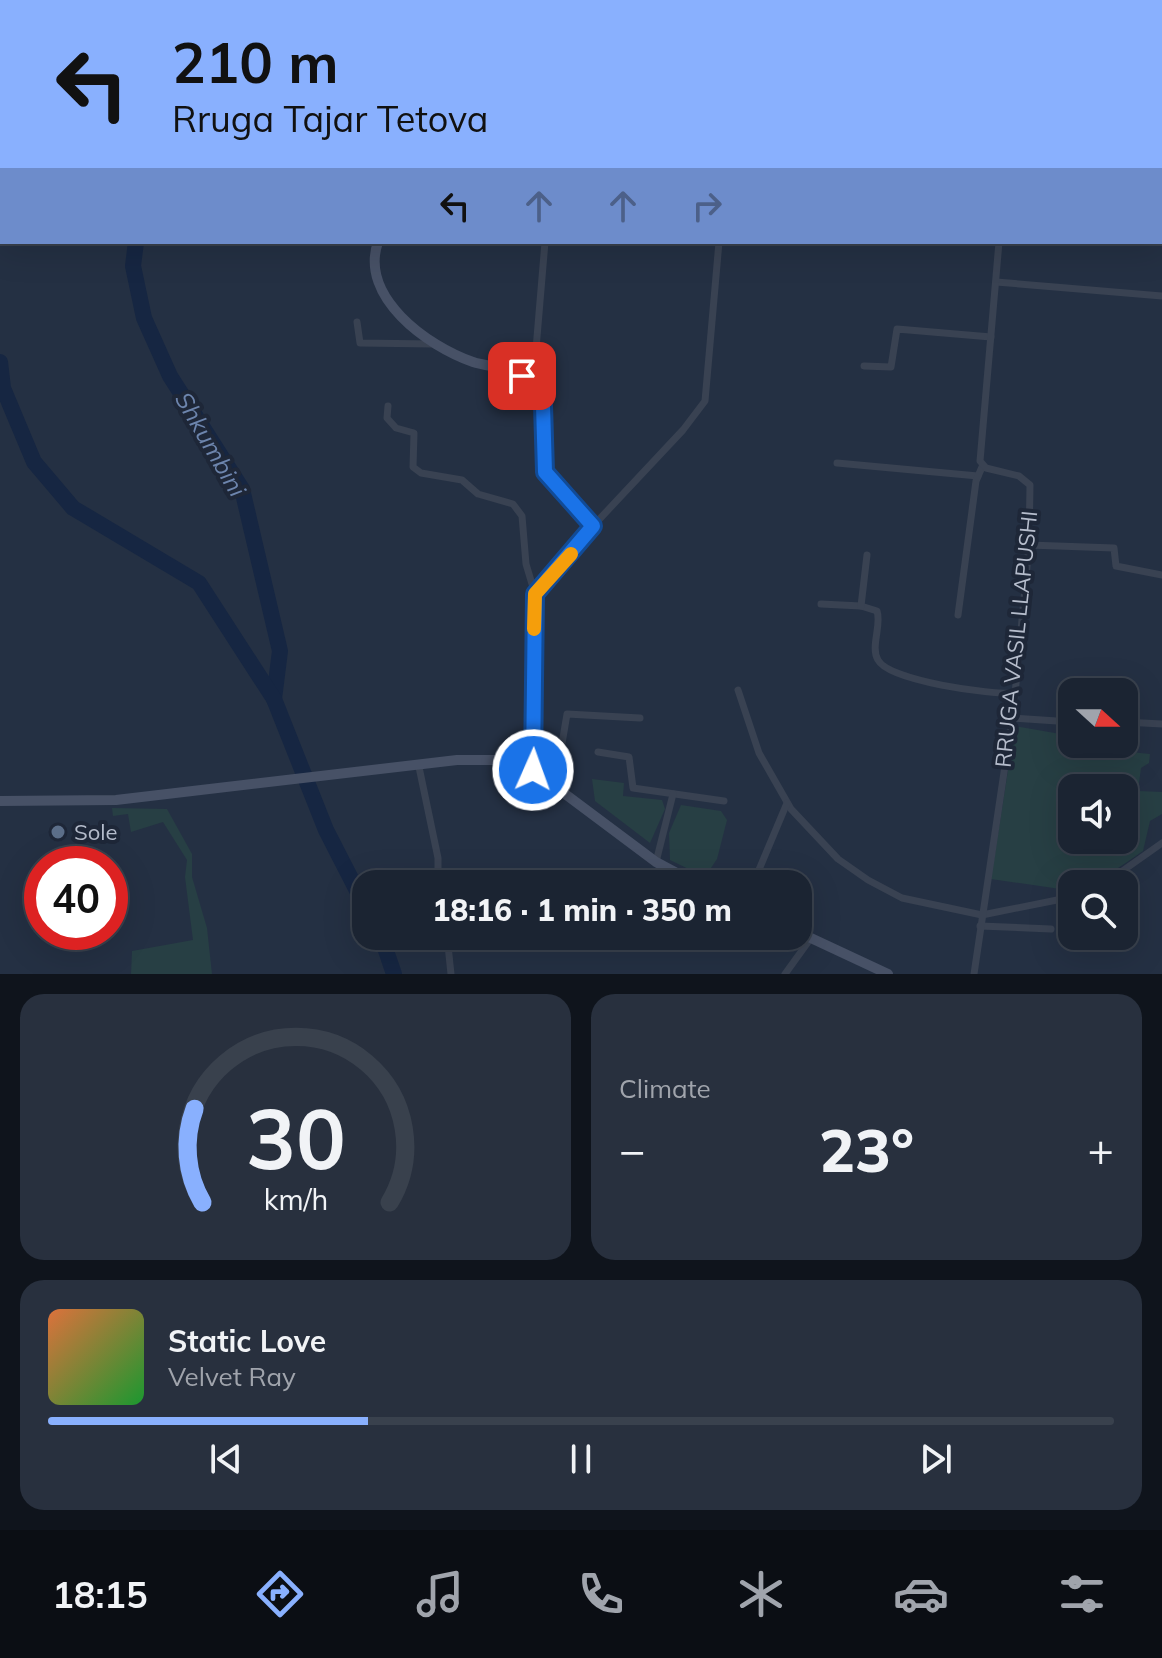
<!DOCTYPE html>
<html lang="en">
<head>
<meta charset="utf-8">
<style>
	:root { --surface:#1b2432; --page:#28303e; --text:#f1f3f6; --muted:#a0a4ac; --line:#39414d; --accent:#89b0fe }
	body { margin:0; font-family:Mulish,sans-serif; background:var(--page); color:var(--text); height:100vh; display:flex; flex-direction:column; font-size:30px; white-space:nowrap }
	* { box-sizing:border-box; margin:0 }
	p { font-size:26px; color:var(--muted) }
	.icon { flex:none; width:44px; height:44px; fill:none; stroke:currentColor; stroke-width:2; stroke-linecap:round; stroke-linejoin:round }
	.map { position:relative; height:974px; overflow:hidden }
	.drawer { display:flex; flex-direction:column; gap:20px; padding:20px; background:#0f141c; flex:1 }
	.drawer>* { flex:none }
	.top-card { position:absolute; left:0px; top:0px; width:1162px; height:244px; box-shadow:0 8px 32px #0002,0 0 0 2px var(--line); background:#89b0fe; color:#111; overflow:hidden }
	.needle { width:52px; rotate:111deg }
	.tools { position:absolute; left:1058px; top:678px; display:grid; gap:16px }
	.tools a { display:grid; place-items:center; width:80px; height:80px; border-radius:16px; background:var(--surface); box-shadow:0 8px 32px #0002,0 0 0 2px var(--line); font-size:40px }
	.speed { position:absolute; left:24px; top:846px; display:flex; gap:16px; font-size:40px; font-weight:700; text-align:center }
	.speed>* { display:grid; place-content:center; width:104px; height:104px; border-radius:50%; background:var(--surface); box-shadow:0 8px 32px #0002,0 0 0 2px var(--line); line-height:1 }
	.speed .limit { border:12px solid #d22; background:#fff; color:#111 }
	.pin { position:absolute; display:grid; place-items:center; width:68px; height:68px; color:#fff; margin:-34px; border-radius:16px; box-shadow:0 4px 12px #0006 }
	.me { position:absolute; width:88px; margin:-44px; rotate:2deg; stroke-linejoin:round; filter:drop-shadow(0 0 6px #0008) }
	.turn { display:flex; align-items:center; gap:28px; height:168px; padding:0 40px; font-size:36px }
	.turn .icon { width:104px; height:104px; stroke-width:2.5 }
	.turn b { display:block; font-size:56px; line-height:68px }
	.lanes { display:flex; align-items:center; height:76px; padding:0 40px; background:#0003; justify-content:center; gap:40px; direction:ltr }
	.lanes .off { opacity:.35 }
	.big { font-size:60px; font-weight:800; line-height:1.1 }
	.drawer .widget { flex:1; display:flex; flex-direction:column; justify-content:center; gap:12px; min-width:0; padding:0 28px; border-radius:24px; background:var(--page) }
	.drawer .dial { align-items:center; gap:0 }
	.dial svg { height:208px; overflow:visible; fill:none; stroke:var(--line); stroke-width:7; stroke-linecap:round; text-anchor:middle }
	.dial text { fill:var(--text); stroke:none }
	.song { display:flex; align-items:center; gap:24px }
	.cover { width:96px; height:96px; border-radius:12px; background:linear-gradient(135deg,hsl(20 70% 55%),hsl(130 70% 35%)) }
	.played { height:8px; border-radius:4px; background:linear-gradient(90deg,var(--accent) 30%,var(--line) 30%) }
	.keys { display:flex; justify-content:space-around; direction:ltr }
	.heat { display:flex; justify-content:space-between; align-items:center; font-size:44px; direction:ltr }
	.drawer .tiles { flex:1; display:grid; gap:20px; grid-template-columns:1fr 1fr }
	.widget:last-child { grid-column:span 2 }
	.trip { position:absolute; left:352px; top:870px; width:460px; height:80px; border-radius:24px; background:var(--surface); box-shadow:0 8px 32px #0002,0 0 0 2px var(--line); font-weight:800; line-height:80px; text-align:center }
	.menu { display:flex; height:128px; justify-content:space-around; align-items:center; background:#0b0e14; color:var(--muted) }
	.menu .icon { width:56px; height:56px }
	.menu .active { color:var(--accent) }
	.menu b { font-size:36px; color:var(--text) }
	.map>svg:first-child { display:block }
</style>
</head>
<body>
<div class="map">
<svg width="1162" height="974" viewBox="0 0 1162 974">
	<rect width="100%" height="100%" fill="#243043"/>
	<g fill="#273f44" fill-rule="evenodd">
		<path d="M1015 726 1072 736V744H1102V749L1150 754 1149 763 1141 768 1138 791 1162 792V814L1150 821 1143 851C1121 866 1099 884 1072 884L1067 890 991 879ZM1072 788H1124V840H1072Z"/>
		<polygon points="592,779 624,783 623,796 662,800 665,809 650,843 595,801"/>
		<polygon points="681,805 721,811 727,820 717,859 705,877 670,860 669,833"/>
		<polygon points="112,808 167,809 192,854 192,877 207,928 212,974 131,974 132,951 193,940 185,877 187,860 163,822 131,832 128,814 113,816"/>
	</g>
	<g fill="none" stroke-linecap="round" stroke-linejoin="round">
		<g stroke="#162642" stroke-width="16">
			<polyline points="212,0 212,2"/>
			<polyline points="136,242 133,266 144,318 170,376 242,489 280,651 274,699"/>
			<polyline points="0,362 3,388 34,462 73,508 199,583 274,699 326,830 366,908"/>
			<polyline points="381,936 394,974"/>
		</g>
		<g stroke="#394252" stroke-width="7">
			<polyline points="362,0 396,2"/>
			<polyline points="517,2 517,0"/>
			<polyline points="739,2 739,0"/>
			<polyline points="1017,2 1017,0"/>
			<polyline points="996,282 1162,296"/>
			<polyline points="357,322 360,343 433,344"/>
			<polyline points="864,366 891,367 897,329 991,337"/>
			<polyline points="527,382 535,361 545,242"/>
			<polyline points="388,406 387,418 396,428 414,433 413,467 421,473 462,480 478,494 513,504 522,516 526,564 535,594"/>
			<polyline points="837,463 978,476"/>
			<polyline points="593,526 683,430 705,401 719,242"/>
			<polyline points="1029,545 1114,548 1116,566 1162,575"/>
			<path d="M821 604 861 606 877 611C882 625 870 647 878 660 889 681 991 695 1015 693"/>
			<polyline points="861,606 867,555"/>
			<polyline points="958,615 976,481 982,467"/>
			<polyline points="738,690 759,753 791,809 838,859 868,880 902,898 982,915 1072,897"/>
			<polyline points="1012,718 1072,722"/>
			<polyline points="1124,722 1162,724"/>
			<polyline points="598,752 629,757 633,788 724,801"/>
			<polyline points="419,767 438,858 438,884"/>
			<polyline points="555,785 567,714 640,718"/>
			<polyline points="656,862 673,794"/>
			<polyline points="753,884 787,803"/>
			<polyline points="1104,884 1162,843"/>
			<polyline points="980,926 1051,929"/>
			<polyline points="447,936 451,974"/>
			<polyline points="785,974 811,938"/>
			<polyline points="974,974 1014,705 1029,545 1030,485 1019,476 986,468 980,461 999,242"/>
		</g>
		<g stroke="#475166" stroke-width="10">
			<polyline points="418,0 418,2"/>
			<path d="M378 242C359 297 427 346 473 362 488 367 508 366 521 375 531 382 538 395 543 405L545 472 593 526 535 594 533 770"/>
			<polyline points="0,801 116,800 457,760 500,760 533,770 656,862 697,884"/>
			<polyline points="798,932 888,974"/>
		</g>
	</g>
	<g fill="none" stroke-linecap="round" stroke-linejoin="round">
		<defs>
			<polyline id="route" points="522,376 543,405 545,472 593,526 535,594 533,770"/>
		</defs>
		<use href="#route" stroke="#114b97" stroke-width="20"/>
		<use href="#route" stroke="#1a73e8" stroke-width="14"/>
		<polyline stroke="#f59e0b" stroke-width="14" points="534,629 535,594 571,554"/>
	</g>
	<circle fill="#5c6f8a" stroke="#1e2738" stroke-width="3" cx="58" cy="832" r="8"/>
	<g text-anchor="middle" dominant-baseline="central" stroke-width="8" stroke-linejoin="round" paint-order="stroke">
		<g font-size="22" fill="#b6bdcc" stroke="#1e2738">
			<text transform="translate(1016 639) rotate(-84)">RRUGA VASIL LLAPUSHI</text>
		</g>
		<g font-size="22" fill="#b6bdcc" stroke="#1e2738" text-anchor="start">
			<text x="74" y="832">Sole</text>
		</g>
		<g font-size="24" font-style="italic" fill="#6d85ad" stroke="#1e2738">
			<text transform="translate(211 444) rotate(60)">Shkumbini</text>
		</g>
	</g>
</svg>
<div class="tools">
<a><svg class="needle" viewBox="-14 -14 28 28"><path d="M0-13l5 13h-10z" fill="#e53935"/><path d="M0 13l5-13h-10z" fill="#a0a4ac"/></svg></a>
<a><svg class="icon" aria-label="sound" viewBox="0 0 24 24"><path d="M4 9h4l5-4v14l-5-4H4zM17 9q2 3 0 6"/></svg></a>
<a><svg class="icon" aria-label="search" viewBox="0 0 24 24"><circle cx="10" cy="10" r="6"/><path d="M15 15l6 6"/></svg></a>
</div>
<div class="speed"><div class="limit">40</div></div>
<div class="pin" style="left:522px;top:376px;background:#d93025"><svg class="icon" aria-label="arrive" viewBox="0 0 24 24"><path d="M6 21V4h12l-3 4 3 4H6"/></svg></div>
<svg class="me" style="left:533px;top:770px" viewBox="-20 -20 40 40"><circle r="17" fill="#1a73e8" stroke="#fff" stroke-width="3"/><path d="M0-11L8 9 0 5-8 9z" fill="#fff"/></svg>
<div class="trip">18:16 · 1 min · 350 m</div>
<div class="top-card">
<div class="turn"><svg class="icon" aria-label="left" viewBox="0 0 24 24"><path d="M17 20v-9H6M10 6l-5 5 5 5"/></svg><div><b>210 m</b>Rruga Tajar Tetova</div></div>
<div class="lanes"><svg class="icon" aria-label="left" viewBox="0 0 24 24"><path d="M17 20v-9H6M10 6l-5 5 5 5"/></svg><svg class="icon off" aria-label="ahead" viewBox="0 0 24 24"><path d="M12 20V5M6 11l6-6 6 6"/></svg><svg class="icon off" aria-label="ahead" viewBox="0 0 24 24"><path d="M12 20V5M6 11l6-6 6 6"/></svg><svg class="icon off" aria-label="right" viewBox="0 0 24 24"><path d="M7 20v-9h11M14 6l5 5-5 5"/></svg></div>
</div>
</div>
<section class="drawer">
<div class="tiles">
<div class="widget dial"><svg viewBox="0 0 100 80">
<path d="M14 69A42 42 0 1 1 86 69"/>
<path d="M14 69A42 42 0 0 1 11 33" stroke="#89b0fe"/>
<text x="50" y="56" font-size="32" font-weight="700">30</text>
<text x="50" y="72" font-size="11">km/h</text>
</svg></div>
<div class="widget"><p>Climate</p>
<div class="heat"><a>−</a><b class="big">23°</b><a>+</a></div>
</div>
<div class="widget">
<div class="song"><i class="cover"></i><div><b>Static Love</b><p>Velvet Ray</p></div></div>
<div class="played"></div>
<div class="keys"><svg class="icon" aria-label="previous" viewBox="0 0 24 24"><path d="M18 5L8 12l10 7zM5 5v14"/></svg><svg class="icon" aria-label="pause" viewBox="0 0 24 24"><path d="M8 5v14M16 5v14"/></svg><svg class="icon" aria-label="next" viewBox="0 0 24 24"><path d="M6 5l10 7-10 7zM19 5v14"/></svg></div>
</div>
</div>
</section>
<nav class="menu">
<b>18:15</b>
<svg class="icon active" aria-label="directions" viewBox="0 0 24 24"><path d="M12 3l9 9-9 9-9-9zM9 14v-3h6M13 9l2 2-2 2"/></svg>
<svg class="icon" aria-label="music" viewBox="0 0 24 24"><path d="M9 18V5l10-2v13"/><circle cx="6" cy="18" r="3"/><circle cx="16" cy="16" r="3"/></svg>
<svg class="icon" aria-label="phone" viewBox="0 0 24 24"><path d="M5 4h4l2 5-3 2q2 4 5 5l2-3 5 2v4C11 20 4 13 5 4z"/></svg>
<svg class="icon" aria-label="climate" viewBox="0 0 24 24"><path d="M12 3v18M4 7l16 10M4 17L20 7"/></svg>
<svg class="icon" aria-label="car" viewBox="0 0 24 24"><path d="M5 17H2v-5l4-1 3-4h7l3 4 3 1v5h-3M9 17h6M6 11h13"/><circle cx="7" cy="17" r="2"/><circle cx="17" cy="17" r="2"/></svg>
<svg class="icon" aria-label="filters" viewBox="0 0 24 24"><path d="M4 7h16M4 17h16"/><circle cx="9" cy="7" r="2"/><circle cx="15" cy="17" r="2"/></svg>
</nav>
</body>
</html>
